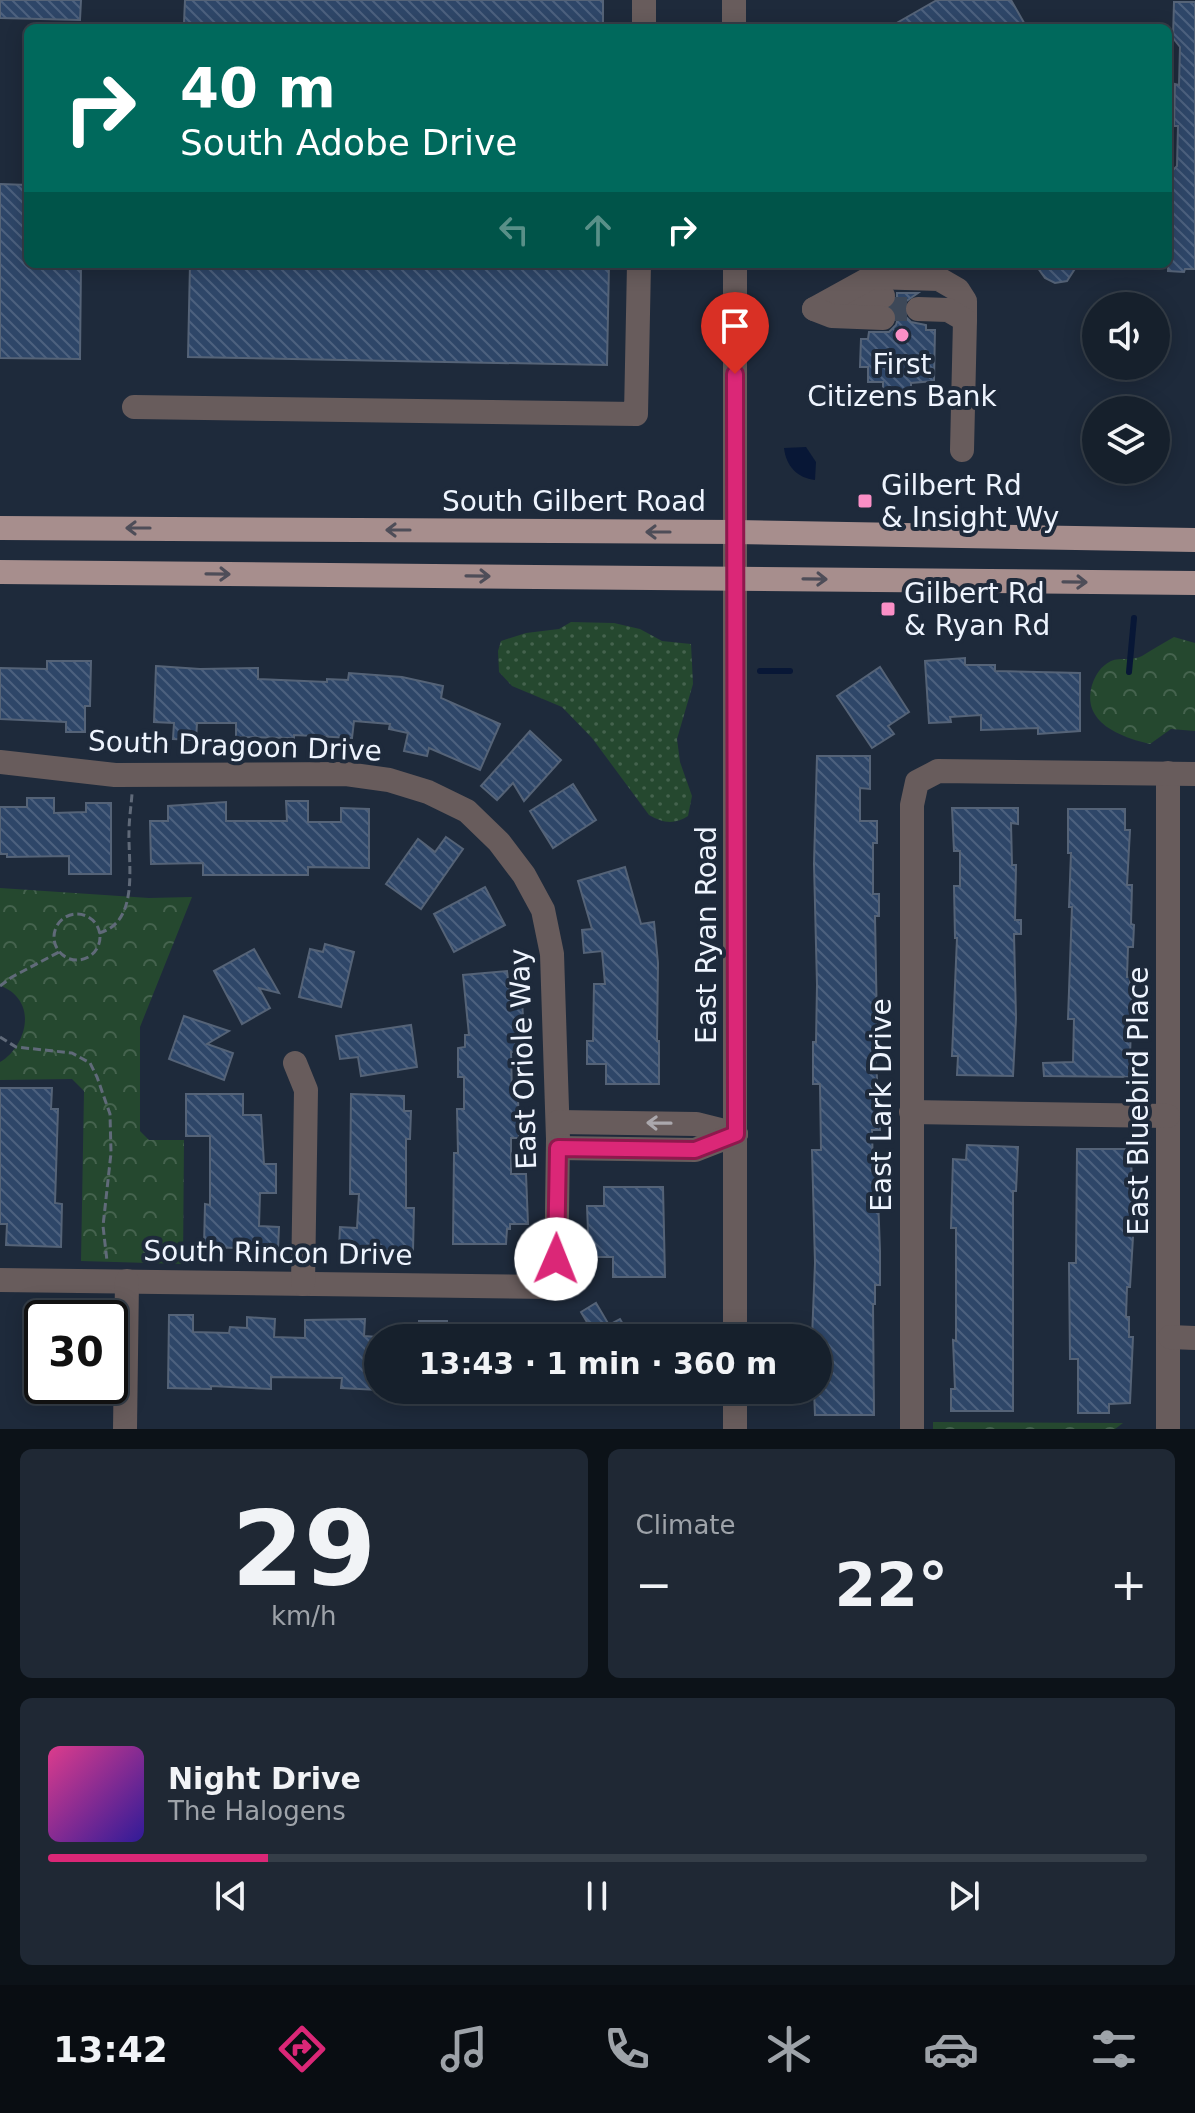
<!DOCTYPE html>
<html lang="en">
<head>
<meta charset="utf-8">
<style>
	:root { --surface:#16202c; --page:#1f2834; --text:#f1f3f6; --muted:#9ea3a9; --line:#353e48; --accent:#db2777 }
	body { margin:0; font-family:"DejaVu Sans",sans-serif; background:var(--page); color:var(--text); height:100vh; display:flex; flex-direction:column; font-size:30px; white-space:nowrap }
	* { box-sizing:border-box; margin:0 }
	p { font-size:26px; color:var(--muted) }
	.icon { flex:none; width:44px; height:44px; fill:none; stroke:currentColor; stroke-width:2; stroke-linecap:round; stroke-linejoin:round }
	.map { position:relative; height:1429px; overflow:hidden }
	.sheet { display:flex; flex-direction:column; gap:20px; padding:20px; background:#0c1218; flex:1 }
	.sheet>* { flex:none }
	.banner { position:absolute; left:24px; top:24px; width:1148px; height:244px; border-radius:12px; box-shadow:0 4px 20px #0003,0 0 0 2px var(--line); background:#00695c; color:#fff; overflow:hidden }
	.tools { position:absolute; left:1082px; top:292px; display:grid; gap:16px }
	.tools a { display:grid; place-items:center; width:88px; height:88px; border-radius:50%; background:var(--surface); box-shadow:0 4px 20px #0003,0 0 0 2px var(--line); font-size:40px }
	.speed { position:absolute; left:24px; top:1300px; display:flex; gap:16px; font-size:40px; font-weight:700; text-align:center }
	.speed>* { display:grid; place-content:center; width:104px; height:104px; border-radius:50%; background:var(--surface); box-shadow:0 4px 20px #0003,0 0 0 2px var(--line); line-height:1 }
	.speed .limit { border:4px solid #111; border-radius:12px; background:#fff; color:#111 }
	.pin { position:absolute; display:grid; place-items:center; width:68px; height:68px; color:#fff; margin:-82px -34px; border-radius:50% 50% 50% 0; rotate:-45deg; box-shadow:0 0 8px #0007 }
	.pin .icon { rotate:45deg }
	.me { position:absolute; width:88px; margin:-44px; rotate:1deg; stroke-linejoin:round; filter:drop-shadow(0 0 6px #0008) }
	.turn { display:flex; align-items:center; gap:28px; height:168px; padding:0 24px; font-size:36px }
	.turn .icon { width:104px; height:104px; stroke-width:2.5 }
	.turn b { display:block; font-size:56px; line-height:68px }
	.lanes { display:flex; align-items:center; height:76px; padding:0 24px; background:#0003; justify-content:center; gap:40px; direction:ltr }
	.lanes .off { opacity:.35 }
	.big { font-size:60px; font-weight:600; line-height:1.1 }
	.sheet .widget { flex:1; display:flex; flex-direction:column; justify-content:center; gap:12px; min-width:0; padding:0 28px; border-radius:12px; background:var(--page) }
	.sheet .dial { align-items:center; gap:0 }
	.dial b { font-size:104px; line-height:1 }
	.song { display:flex; align-items:center; gap:24px }
	.cover { width:96px; height:96px; border-radius:12px; background:linear-gradient(135deg,hsl(330 70% 55%),hsl(250 70% 35%)) }
	.played { height:8px; border-radius:4px; background:linear-gradient(90deg,var(--accent) 20%,var(--line) 20%) }
	.keys { display:flex; justify-content:space-around; direction:ltr }
	.heat { display:flex; justify-content:space-between; align-items:center; font-size:44px; direction:ltr }
	.sheet .tiles { flex:1; display:grid; gap:20px; grid-template-columns:1fr 1fr }
	.widget:last-child { grid-column:span 2 }
	.trip { position:absolute; left:364px; top:1324px; width:468px; height:80px; border-radius:40px; background:var(--surface); box-shadow:0 4px 20px #0003,0 0 0 2px var(--line); font-weight:600; line-height:80px; text-align:center }
	.dock { display:flex; height:128px; justify-content:space-around; align-items:center; background:#090d12; color:var(--muted) }
	.dock .icon { width:56px; height:56px }
	.dock .selected { color:var(--accent) }
	.dock b { font-size:36px; color:var(--text) }
	.map>svg:first-child { display:block }
</style>
</head>
<body>
<div class="map">
<svg width="1195" height="1429" viewBox="0 0 1195 1429">
	<defs>
		<pattern id="grass-dots" width="8" height="8" patternUnits="userSpaceOnUse" patternTransform="scale(2)"><rect width="8" height="8" fill="#25482f"/><path d="M2 2h.1M6 6h.1" fill="none" stroke="#45634e" stroke-width="1.8" stroke-linecap="round"/></pattern>
		<pattern id="forest-crowns" width="20" height="18" patternUnits="userSpaceOnUse" patternTransform="scale(2)"><rect width="20" height="18" fill="#25482f"/><path d="M2 6a3 3 0 1 1 6 0M12 15a3 3 0 1 1 6 0" fill="none" stroke="#45634e"/></pattern>
		<pattern id="building-back-hatch" width="6" height="6" patternUnits="userSpaceOnUse" patternTransform="scale(2)"><rect width="6" height="6" fill="#2e4668"/><path d="M-1 5l2 2M0 0l6 6M5-1l2 2" fill="none" stroke="#4d617f"/></pattern>
	</defs>
	<rect width="100%" height="100%" fill="#1e2a3b"/>
	<path fill="url(#grass-dots)" d="M571 622 614 623 640 629 662 641 691 644 693 684 677 739 680 762 692 796 688 816C674 825 663 823 649 815L592 738 562 707 512 686 499 672 498 651 501 641 526 633 559 629Z"/>
	<g fill="url(#forest-crowns)">
		<path d="M1174 637 1195 643V731L1171 729 1150 744C1121 737 1081 723 1092 685 1096 674 1100 667 1111 661 1120 657 1133 661 1142 656 1152 650 1163 643 1174 637Z"/>
		<path d="M0 888 149 898 192 897 140 1027V1131L149 1140H184L183 1264 81 1261 84 1091 72 1079 0 1080V1062C21 1050 35 1016 16 996 12 991 5 988 0 985Z"/>
		<polygon points="933,1422 1123,1423 1115,1429 933,1429"/>
	</g>
	<path fill="#081736" d="M806 447 816 462 815 480C797 478 786 466 784 448Z"/>
	<g fill="none" stroke-linecap="round" stroke-linejoin="round">
		<g stroke="#081736" stroke-width="6">
			<polyline points="760,671 790,671"/>
			<polyline points="1129,672 1134,618"/>
		</g>
	</g>
	<g fill="url(#building-back-hatch)" stroke="#556377" stroke-width="2">
		<polygon points="0,0 81,0 80,20 0,18"/>
		<polygon points="185,0 603,0 603,28 184,23"/>
		<polygon points="937,0 1011,0 1027,28 888,28"/>
		<polygon points="1174,2 1195,2 1195,269 1185,269 1184,272 1168,271 1171,172 1177,166 1178,126 1174,126 1175,84 1179,85 1180,47 1173,38"/>
		<polygon points="0,184 28,185 28,264 81,264 80,359 0,358"/>
		<polygon points="190,264 609,264 607,365 188,357"/>
		<polygon points="1035,264 1078,264 1067,281 1055,283 1045,278"/>
		<polygon points="897,293 918,293 905,302 904,315 911,322 926,325 926,330 935,330 934,381 911,383 911,390 883,390 883,382 868,382 868,367 860,367 861,339 868,339 869,332 889,332 896,325 898,318 893,307 897,302"/>
		<polygon points="965,658 965,665 995,665 995,671 1080,673 1080,731 1038,734 1038,728 981,730 981,715 950,717 951,722 929,723 925,661"/>
		<polygon points="47,661 91,661 90,706 85,706 85,732 66,732 66,722 0,719 0,668 47,669"/>
		<polygon points="156,666 200,669 258,668 258,679 327,682 327,679 348,680 349,673 402,677 443,686 441,698 500,724 480,770 429,748 427,756 404,751 408,733 389,729 390,724 354,721 352,738 294,735 294,738 236,737 236,723 197,723 196,740 173,739 174,723 154,722"/>
		<polygon points="880,667 909,712 888,726 894,734 872,748 837,696"/>
		<polygon points="530,731 561,760 524,801 513,783 497,800 481,786"/>
		<polygon points="817,756 870,756 870,789 860,788 860,821 877,821 877,843 873,843 873,894 879,894 879,916 875,916 877,1027 874,1027 880,1130 872,1130 873,1170 877,1170 880,1251 880,1285 875,1285 875,1304 873,1304 874,1415 815,1415 814,1390 818,1390 818,1338 812,1338 815,1263 812,1150 821,1150 820,1084 813,1084 813,1042 816,1042 817,985 814,864"/>
		<polygon points="573,784 596,820 553,848 530,811"/>
		<polygon points="27,798 54,798 54,813 86,812 86,803 111,803 111,874 69,874 69,856 7,857 7,854 0,854 0,807 27,807"/>
		<polygon points="286,801 308,801 308,822 341,822 341,808 369,809 369,868 308,867 308,875 203,875 203,863 151,864 150,821 168,821 168,806 226,802 226,821 287,821"/>
		<polygon points="952,808 1018,808 1018,824 1011,823 1012,865 1016,865 1015,920 1021,920 1021,934 1014,934 1016,1018 1013,1076 957,1075 958,1056 952,1056 957,938 955,938 954,886 960,886 960,851 954,851"/>
		<polygon points="1068,809 1125,809 1125,830 1130,830 1127,885 1132,885 1131,924 1134,925 1133,947 1128,947 1127,977 1130,977 1130,994 1132,994 1130,1057 1133,1057 1133,1077 1044,1076 1043,1063 1073,1062 1074,1019 1068,1019 1072,907 1069,907 1071,853 1068,853"/>
		<polygon points="446,837 463,849 421,909 386,884 418,839 435,852"/>
		<polygon points="625,867 641,924 654,922 658,963 657,1041 659,1041 659,1084 606,1084 606,1064 587,1064 587,1041 593,1041 594,984 605,984 602,951 584,953 582,930 592,929 578,881"/>
		<polygon points="485,887 505,925 454,952 434,914"/>
		<polygon points="325,944 354,952 341,1007 299,997 310,949 323,952"/>
		<polygon points="254,949 279,993 259,988 270,1008 242,1024 214,971"/>
		<polygon points="507,971 509,988 521,987 523,1016 521,1052 511,1052 512,1096 518,1096 519,1138 511,1138 511,1174 526,1174 528,1224 510,1224 510,1229 507,1229 506,1244 453,1244 454,1153 458,1153 457,1109 464,1109 464,1077 458,1077 458,1048 465,1047 465,1035 469,1035 463,975"/>
		<polygon points="184,1016 229,1031 207,1044 233,1053 224,1080 169,1059"/>
		<polygon points="411,1025 417,1067 361,1076 358,1057 340,1059 336,1036"/>
		<polygon points="0,1088 52,1088 51,1109 58,1109 55,1203 62,1204 61,1247 6,1245 7,1224 0,1224"/>
		<polygon points="186,1094 243,1094 243,1115 261,1115 264,1164 276,1164 276,1193 260,1193 259,1226 279,1227 278,1249 204,1247 205,1204 210,1205 210,1136 186,1136"/>
		<polygon points="351,1094 404,1096 404,1111 411,1111 410,1139 406,1139 406,1208 414,1208 413,1251 339,1248 340,1227 357,1228 359,1194 350,1194"/>
		<polygon points="967,1145 1018,1147 1016,1191 1013,1191 1013,1411 951,1411 951,1389 955,1389 953,1340 956,1341 956,1228 951,1228 953,1159 966,1160"/>
		<polygon points="1077,1149 1131,1149 1133,1237 1130,1287 1127,1287 1126,1317 1129,1317 1129,1337 1133,1337 1130,1403 1109,1404 1109,1413 1078,1413 1078,1359 1070,1359 1069,1263 1076,1263"/>
		<polygon points="604,1187 663,1187 665,1277 613,1277 613,1257 589,1257 587,1206 604,1206"/>
		<polygon points="596,1303 609,1325 620,1319 631,1338 586,1338 594,1334 581,1312"/>
		<polygon points="169,1315 193,1315 193,1332 229,1333 230,1327 247,1328 247,1317 275,1319 274,1337 305,1338 305,1320 365,1319 364,1336 378,1337 378,1390 341,1388 342,1378 271,1377 271,1389 211,1386 211,1389 168,1388"/>
		<rect x="419" y="1321" width="28" height="17"/>
	</g>
	<g fill="none" stroke-linecap="round" stroke-linejoin="round">
		<polyline stroke="#3d4858" stroke-width="24" stroke-dasharray="24 12" stroke-linecap="butt" points="883,309 918,309"/>
		<g stroke="#606a79" stroke-width="3" stroke-dasharray="8 4" stroke-linecap="butt">
			<circle cx="77" cy="937" r="23"/>
			<path d="M99 933C140 922 128 863 129 832 129 820 131 807 132 794"/>
			<polyline points="0,986 12,977 59,952"/>
			<polyline points="0,1037 16,1047 72,1053 90,1063 97,1077 110,1114 111,1153 103,1226 107,1261"/>
		</g>
		<g stroke="#685c5c" stroke-width="24">
			<polyline points="734,0 734,28"/>
			<polyline points="644,28 644,0"/>
			<polyline points="735,264 735,1338"/>
			<polyline points="839,300 883,296"/>
			<polyline points="814,309 872,277 939,279 958,290 965,301 965,320"/>
			<polyline points="814,309 832,316 883,318"/>
			<polyline points="918,309 948,310 965,320 962,450"/>
			<polyline points="134,407 636,414 639,264"/>
			<polyline points="0,762 115,775 346,774 389,780 428,792 467,811 499,842 524,875 543,910 552,954 558,1139 556,1287 0,1280"/>
			<polyline points="1168,773 1168,1429"/>
			<polyline points="295,1063 306,1090 303,1284"/>
			<polyline points="911,1112 1168,1116"/>
			<polyline points="558,1122 696,1124 736,1134"/>
			<polyline points="558,1148 695,1150 736,1134"/>
			<polyline points="1170,1337 1195,1338"/>
			<polyline points="125,1429 127,1281"/>
			<polyline points="735,1429 735,1390"/>
			<polyline points="912,1429 912,805 917,782 938,771 1195,774"/>
		</g>
		<g stroke="#a78e8d" stroke-width="24">
			<polyline points="0,528 736,532 1195,540"/>
			<polyline points="0,572 1195,583"/>
		</g>
	</g>
	<defs><path id="oneway-shaft" d="M-6 0H5M1.5-3L5.5 0L1.5 3" fill="none" stroke-width="1.6" stroke-linecap="round" stroke-linejoin="round" transform="scale(2)"/></defs>
	<g stroke="#4e4d58">
		<use href="#oneway-shaft" transform="translate(138 528) rotate(-180)"/>
		<use href="#oneway-shaft" transform="translate(398 530) rotate(-180)"/>
		<use href="#oneway-shaft" transform="translate(658 532) rotate(-180)"/>
		<use href="#oneway-shaft" transform="translate(218 574) rotate(1)"/>
		<use href="#oneway-shaft" transform="translate(478 576) rotate(1)"/>
		<use href="#oneway-shaft" transform="translate(815 579) rotate(1)"/>
		<use href="#oneway-shaft" transform="translate(1075 582) rotate(1)"/>
	</g>
	<use stroke="#aba8ad" href="#oneway-shaft" transform="translate(659 1123) rotate(-179)"/>
	<g fill="none" stroke-linecap="round" stroke-linejoin="round">
		<defs>
			<polyline id="route" points="556,1259 558,1148 695,1150 736,1134 735,374"/>
		</defs>
		<use href="#route" stroke="#8e194d" stroke-width="20"/>
		<use href="#route" stroke="#db2777" stroke-width="14"/>
	</g>
	<g fill="#fa8fc6" stroke="#1e2a3b" stroke-width="3">
		<circle cx="902" cy="335" r="8"/>
		<rect x="857" y="493" width="16" height="16" rx="4"/>
		<rect x="880" y="601" width="16" height="16" rx="4"/>
	</g>
	<g text-anchor="middle" dominant-baseline="central" stroke-width="8" stroke-linejoin="round" paint-order="stroke">
		<g font-size="28" fill="#eef4fe" stroke="#1e2a3b" text-anchor="start">
			<text x="902" y="364" text-anchor="middle">First<tspan x="902" dy="32">Citizens Bank</tspan></text>
			<text x="881" y="485">Gilbert Rd<tspan x="881" dy="32">&amp; Insight Wy</tspan></text>
			<text x="904" y="593">Gilbert Rd<tspan x="904" dy="32">&amp; Ryan Rd</tspan></text>
		</g>
		<g font-size="28" fill="#eef4fe" stroke="#1e2a3b">
			<text x="574" y="501">South Gilbert Road</text>
			<text transform="translate(235 746) rotate(2)">South Dragoon Drive</text>
			<text transform="translate(706 935) rotate(-90)">East Ryan Road</text>
			<text transform="translate(523 1059) rotate(-92)">East Oriole Way</text>
			<text transform="translate(1138 1101) rotate(-90)">East Bluebird Place</text>
			<text transform="translate(881 1105) rotate(-90)">East Lark Drive</text>
			<text transform="translate(278 1253) rotate(1)">South Rincon Drive</text>
		</g>
	</g>
</svg>
<div class="tools">
<a><svg class="icon" aria-label="sound" viewBox="0 0 24 24"><path d="M4 9h4l5-4v14l-5-4H4zM17 9q2 3 0 6"/></svg></a>
<a><svg class="icon" aria-label="layers" viewBox="0 0 24 24"><path d="M12 4l9 5-9 5-9-5zM3 14l9 5 9-5"/></svg></a>
</div>
<div class="speed"><div class="limit">30</div></div>
<div class="pin" style="left:735px;top:374px;background:#d93025"><svg class="icon" aria-label="arrive" viewBox="0 0 24 24"><path d="M6 21V4h12l-3 4 3 4H6"/></svg></div>
<svg class="me" style="left:556px;top:1259px" viewBox="-20 -20 40 40"><circle r="19" fill="#fff"/><path d="M0-13L10 11 0 6-10 11z" fill="#db2777"/></svg>
<div class="trip">13:43 · 1 min · 360 m</div>
<div class="banner">
<div class="turn"><svg class="icon" aria-label="right" viewBox="0 0 24 24"><path d="M7 20v-9h11M14 6l5 5-5 5"/></svg><div><b>40 m</b>South Adobe Drive</div></div>
<div class="lanes"><svg class="icon off" aria-label="left" viewBox="0 0 24 24"><path d="M17 20v-9H6M10 6l-5 5 5 5"/></svg><svg class="icon off" aria-label="ahead" viewBox="0 0 24 24"><path d="M12 20V5M6 11l6-6 6 6"/></svg><svg class="icon" aria-label="right" viewBox="0 0 24 24"><path d="M7 20v-9h11M14 6l5 5-5 5"/></svg></div>
</div>
</div>
<section class="sheet">
<div class="tiles">
<div class="widget dial"><b>29</b><p>km/h</p></div>
<div class="widget"><p>Climate</p>
<div class="heat"><a>−</a><b class="big">22°</b><a>+</a></div>
</div>
<div class="widget">
<div class="song"><i class="cover"></i><div><b>Night Drive</b><p>The Halogens</p></div></div>
<div class="played"></div>
<div class="keys"><svg class="icon" aria-label="previous" viewBox="0 0 24 24"><path d="M18 5L8 12l10 7zM5 5v14"/></svg><svg class="icon" aria-label="pause" viewBox="0 0 24 24"><path d="M8 5v14M16 5v14"/></svg><svg class="icon" aria-label="next" viewBox="0 0 24 24"><path d="M6 5l10 7-10 7zM19 5v14"/></svg></div>
</div>
</div>
</section>
<nav class="dock">
<b>13:42</b>
<svg class="icon selected" aria-label="directions" viewBox="0 0 24 24"><path d="M12 3l9 9-9 9-9-9zM9 14v-3h6M13 9l2 2-2 2"/></svg>
<svg class="icon" aria-label="music" viewBox="0 0 24 24"><path d="M9 18V5l10-2v13"/><circle cx="6" cy="18" r="3"/><circle cx="16" cy="16" r="3"/></svg>
<svg class="icon" aria-label="phone" viewBox="0 0 24 24"><path d="M5 4h4l2 5-3 2q2 4 5 5l2-3 5 2v4C11 20 4 13 5 4z"/></svg>
<svg class="icon" aria-label="climate" viewBox="0 0 24 24"><path d="M12 3v18M4 7l16 10M4 17L20 7"/></svg>
<svg class="icon" aria-label="car" viewBox="0 0 24 24"><path d="M5 17H2v-5l4-1 3-4h7l3 4 3 1v5h-3M9 17h6M6 11h13"/><circle cx="7" cy="17" r="2"/><circle cx="17" cy="17" r="2"/></svg>
<svg class="icon" aria-label="filters" viewBox="0 0 24 24"><path d="M4 7h16M4 17h16"/><circle cx="9" cy="7" r="2"/><circle cx="15" cy="17" r="2"/></svg>
</nav>
</body>
</html>
